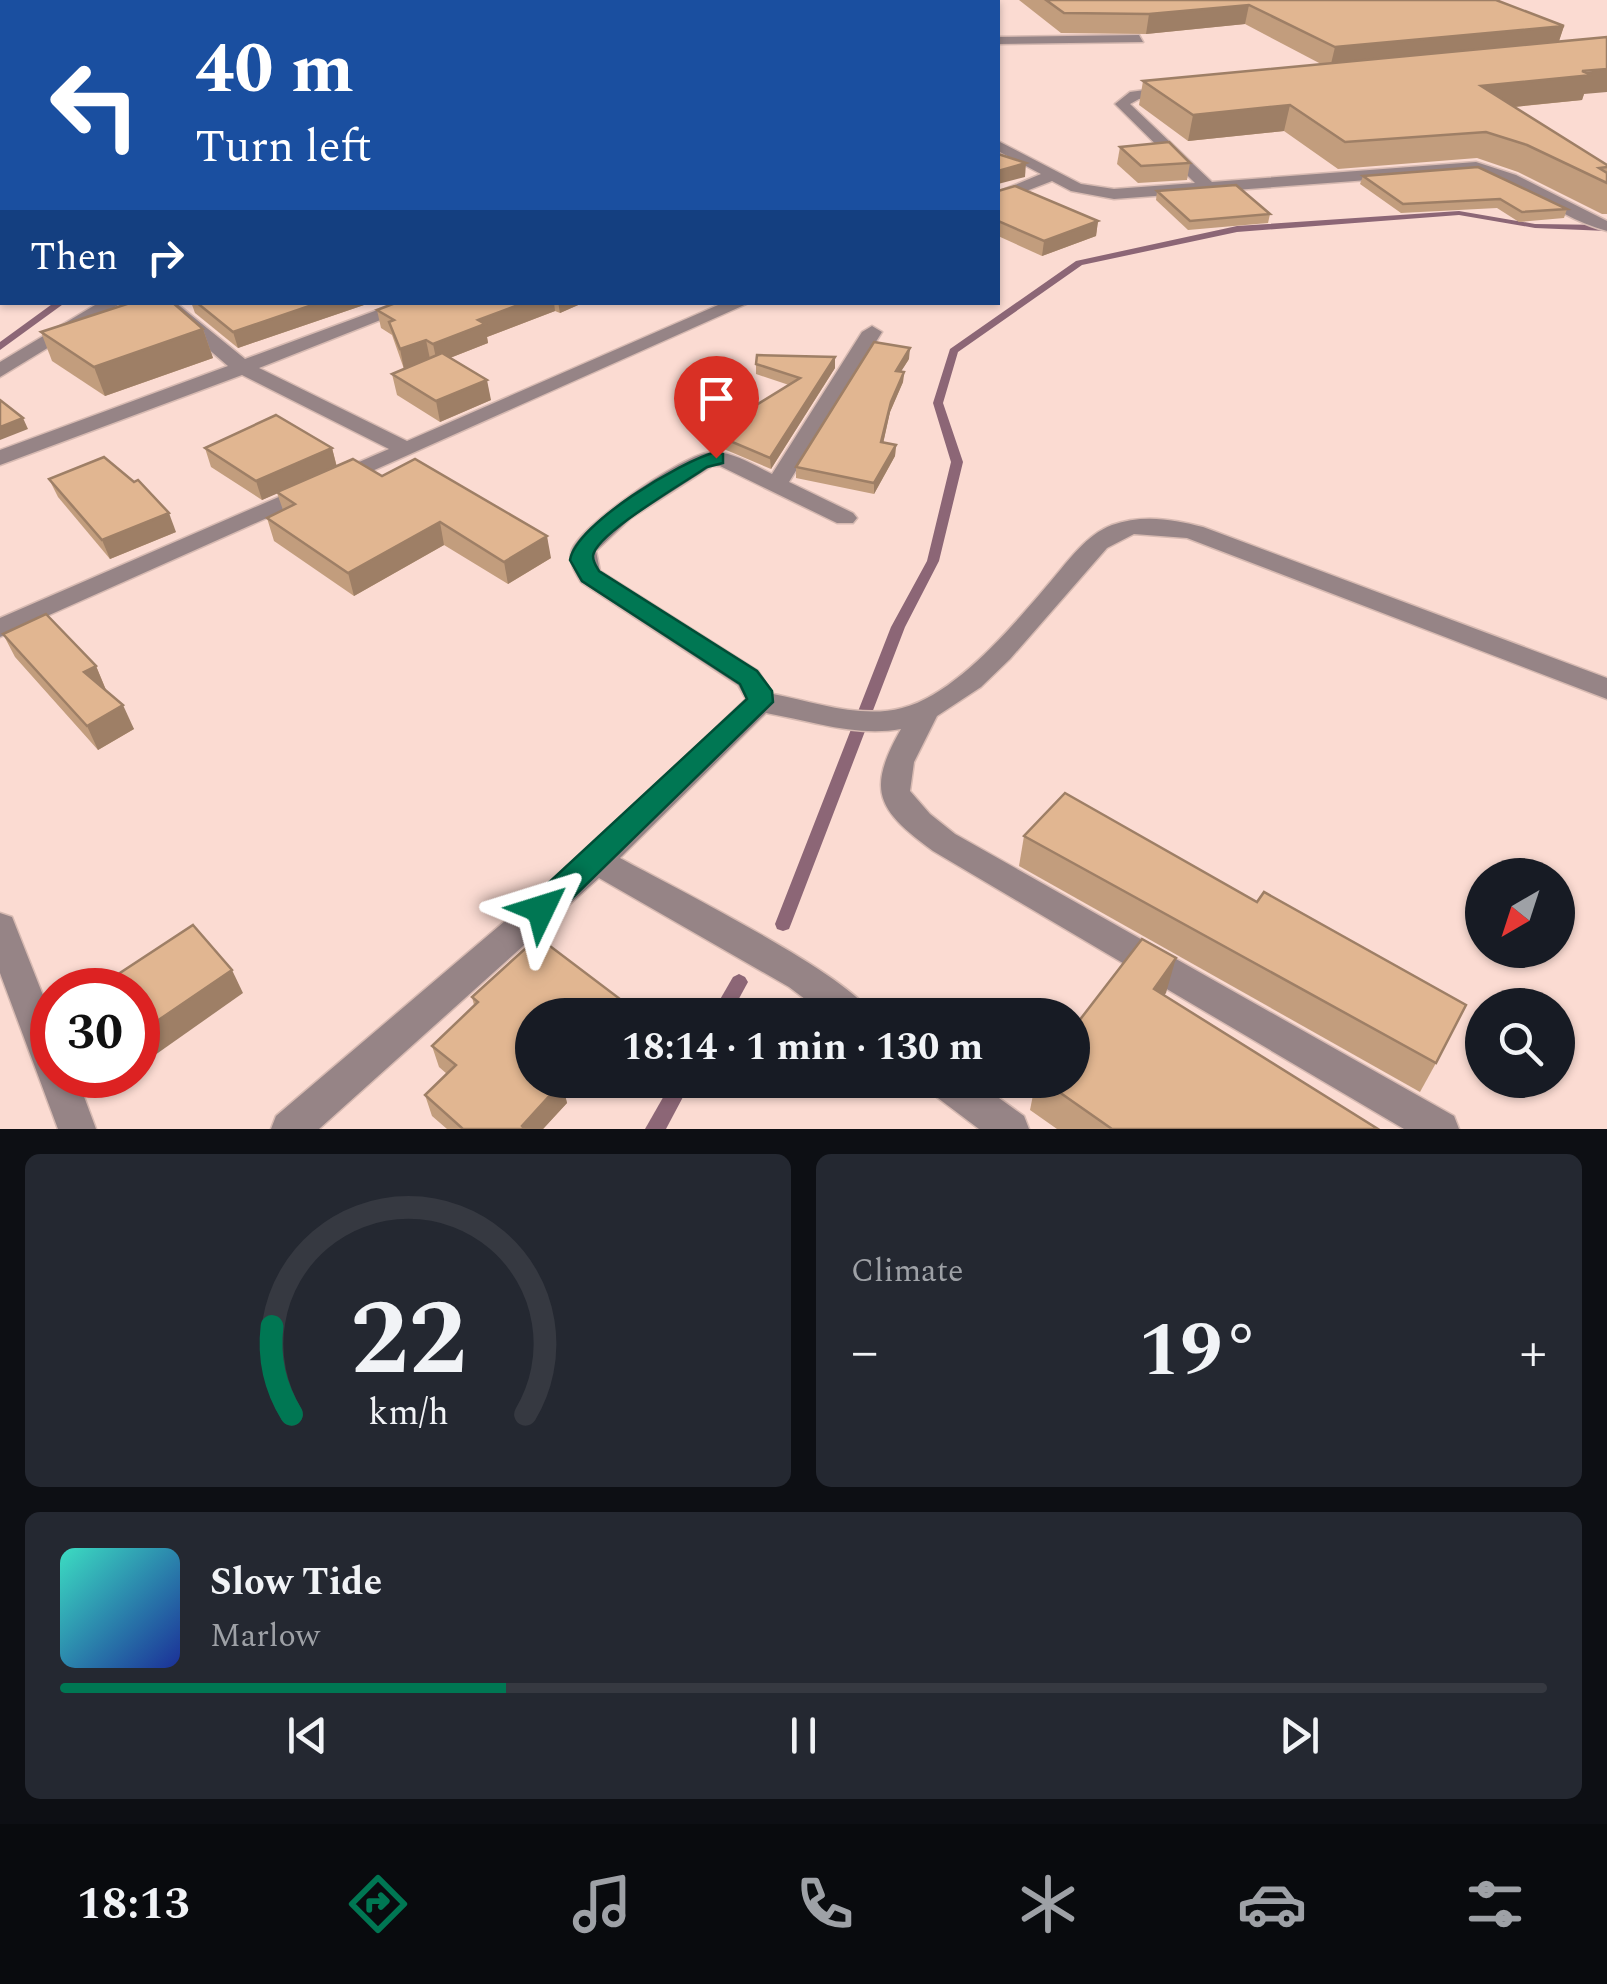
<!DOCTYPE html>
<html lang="en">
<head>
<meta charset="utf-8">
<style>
	:root { --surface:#171b24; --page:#242831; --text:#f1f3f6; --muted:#9ea1a6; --line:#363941; --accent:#007753 }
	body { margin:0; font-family:Spectral,serif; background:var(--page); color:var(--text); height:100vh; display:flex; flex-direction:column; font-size:38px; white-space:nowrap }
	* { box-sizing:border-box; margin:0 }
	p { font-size:32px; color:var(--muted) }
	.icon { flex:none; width:55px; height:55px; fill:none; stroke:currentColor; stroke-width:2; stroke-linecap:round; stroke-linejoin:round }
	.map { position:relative; height:1129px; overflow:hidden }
	.side { display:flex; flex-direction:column; gap:25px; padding:25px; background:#0d0f14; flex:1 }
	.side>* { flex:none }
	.hud { position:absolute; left:0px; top:0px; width:1000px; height:305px; box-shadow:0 2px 8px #0004; background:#1a4fa0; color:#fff; overflow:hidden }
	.needle { width:65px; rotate:219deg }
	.tools { position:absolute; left:1465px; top:858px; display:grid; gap:20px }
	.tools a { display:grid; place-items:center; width:110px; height:110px; border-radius:50%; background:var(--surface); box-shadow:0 2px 8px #0004; font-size:50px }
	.speed { position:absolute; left:30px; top:968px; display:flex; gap:20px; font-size:50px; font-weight:700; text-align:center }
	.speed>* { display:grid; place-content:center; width:130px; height:130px; border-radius:50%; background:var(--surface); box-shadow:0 2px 8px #0004; line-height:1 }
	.speed .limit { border:15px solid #d22; background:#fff; color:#111 }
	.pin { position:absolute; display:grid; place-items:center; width:85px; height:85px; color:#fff; margin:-102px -42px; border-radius:50% 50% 50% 0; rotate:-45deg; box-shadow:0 0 10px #0007 }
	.pin .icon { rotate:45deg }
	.me { position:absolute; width:110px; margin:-55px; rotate:49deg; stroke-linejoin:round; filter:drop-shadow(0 0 8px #0008) }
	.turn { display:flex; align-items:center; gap:35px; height:210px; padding:0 30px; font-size:45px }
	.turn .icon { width:130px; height:130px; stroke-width:2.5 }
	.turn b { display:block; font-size:70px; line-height:85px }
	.then { display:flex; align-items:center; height:95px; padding:0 30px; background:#0003; gap:20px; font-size:38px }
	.big { font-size:75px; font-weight:700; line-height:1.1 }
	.side .widget { flex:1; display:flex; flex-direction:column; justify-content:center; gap:15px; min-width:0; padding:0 35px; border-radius:15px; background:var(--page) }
	.side .dial { align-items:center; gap:0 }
	.dial svg { height:260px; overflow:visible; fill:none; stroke:var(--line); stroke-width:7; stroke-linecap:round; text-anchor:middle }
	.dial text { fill:var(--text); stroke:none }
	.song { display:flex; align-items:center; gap:30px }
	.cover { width:120px; height:120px; border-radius:15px; background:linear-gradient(135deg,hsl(170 70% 55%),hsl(230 70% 35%)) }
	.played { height:10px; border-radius:5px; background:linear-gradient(90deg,var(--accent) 30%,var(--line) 30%) }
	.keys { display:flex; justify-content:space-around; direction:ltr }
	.heat { display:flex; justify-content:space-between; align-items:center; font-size:55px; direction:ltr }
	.side .tiles { flex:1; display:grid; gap:25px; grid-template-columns:1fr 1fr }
	.widget:last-child { grid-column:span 2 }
	.trip { position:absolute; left:515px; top:998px; width:575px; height:100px; border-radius:50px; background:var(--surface); box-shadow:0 2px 8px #0004; font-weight:700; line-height:100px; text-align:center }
	.tabs { display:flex; height:160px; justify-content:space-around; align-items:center; background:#090b0e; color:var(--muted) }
	.tabs .icon { width:70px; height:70px }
	.tabs .selected { color:var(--accent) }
	.tabs b { font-size:45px; color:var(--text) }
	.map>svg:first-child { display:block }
</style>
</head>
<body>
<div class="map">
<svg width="1607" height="1129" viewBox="0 0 1607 1129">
	<rect width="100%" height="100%" fill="#fbdbd2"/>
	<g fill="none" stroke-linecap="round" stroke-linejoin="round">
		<g fill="#8c6676" fill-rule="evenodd">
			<polygon points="1459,211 1535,224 1607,225 1607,231 1535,228 1459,215 1237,232 1082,265 958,352 943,403 963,462 939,561 905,627 791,924 789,929 783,931 777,929 775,924 891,627 927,561 951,462 933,403 950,349 1076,261 1237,226"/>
			<polygon points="55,302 66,302 0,350 0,342"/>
			<polygon points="739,974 745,977 748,982 730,1015 711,1015 733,977"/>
			<polygon points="673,1080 692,1080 666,1129 645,1129"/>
		</g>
		<defs>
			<g id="minor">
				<polygon points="1139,35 1143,42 998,44 998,37"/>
				<path d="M1174 86 1181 90 1179 93 1139 99 1130 104 1212 182 1476 162 1516 175 1607 221V231C1560 219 1523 184 1476 172L1114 199 1071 191 1052 181 998 202V192L1041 174 998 151V141L1081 184 1114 189 1195 183 1115 104 1130 92Z"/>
				<polygon points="100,302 123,302 0,377 0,362"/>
				<polygon points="154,302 175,302 245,359 399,302 426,302 259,368 407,441 725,302 751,302 0,637 0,618 389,449 242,375 0,465 0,450 228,366"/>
				<path d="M872 326 882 332 789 482 853 513 857 518 853 523H837L720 466H712L631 518 596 551 600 571 758 671 773 694C814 702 861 719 902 708 957 694 1015 623 1051 581 1069 560 1086 535 1112 525 1142 514 1173 519 1203 527L1607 678V699L1187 538 1134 534 1107 548 1010 659 981 687 937 716 914 762 910 791 930 814 955 834 1454 1116 1459 1129H1404L933 851C877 810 866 791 901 729 856 737 811 721 766 713L620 858C667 884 854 977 872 1015H826L789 987 599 878 319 1129H271L276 1116 586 852 746 699 738 685 581 582C576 574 569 563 571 553 575 528 681 457 706 453 730 449 751 464 772 474L862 332Z"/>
				<polygon points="0,913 12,917 52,1018 52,1075 76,1075 96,1129 58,1129 0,973"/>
				<polygon points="924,1080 974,1080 1024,1116 1029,1129 979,1129 930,1092"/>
			</g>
		</defs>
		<use href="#minor" stroke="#d7bab2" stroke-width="3"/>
		<use href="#minor" fill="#968486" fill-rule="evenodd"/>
	</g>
	<g fill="#c29d7d">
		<polygon points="1019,0 1496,0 1564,26 1559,41 1584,94 1582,100 1514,107 1607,165 1607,214 1602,214 1518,172 1477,158 1338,169 1284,131 1188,141 1139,105 1143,81 1321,64 1245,24 1146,34 1061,33"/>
		<polygon points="1120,147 1190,163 1187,180 1138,183 1117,164"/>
		<polygon points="1363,176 1567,209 1564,218 1519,222 1497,208 1401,213 1360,184"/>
		<polygon points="998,191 1098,221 1096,236 1042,256 998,236"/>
		<polygon points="1157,191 1270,214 1268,223 1188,230 1156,200"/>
		<polygon points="191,302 363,302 364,305 238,348 195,313"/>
		<polygon points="398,302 585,302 560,313 555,311 487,337 488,343 450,358 491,400 440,422 397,395 392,374 404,369 392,335 381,328 377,310"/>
		<polygon points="203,329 213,358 105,396 52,361 41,332"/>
		<polygon points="835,357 835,368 771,469 712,444 711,433 789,385 756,374 756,364"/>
		<polygon points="909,359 901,371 904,372 903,382 890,412 883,443 896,445 895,456 874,494 796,478 796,467"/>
		<polygon points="205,448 332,448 337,467 382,476 551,558 508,584 444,545 354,596 274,541 267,518 283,510 277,493 262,500 211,467"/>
		<polygon points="49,479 176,532 110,559 58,497"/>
		<polygon points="3,634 96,666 106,690 105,690 134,729 98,750 15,657"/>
		<polygon points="1024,836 1436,1063 1420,1092 1019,866"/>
		<polygon points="538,937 532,1080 563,1080 561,1082 567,1103 543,1129 447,1129 432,1116 425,1095 447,1074 439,1067 432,1046 474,1005 472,997"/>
		<polygon points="1166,993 1164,995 1378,1129 1057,1129 1030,1110 1036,1080 1072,1080"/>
		<polygon points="83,1075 127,1075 98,1095"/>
	</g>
	<g fill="#9e7f66">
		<polygon points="283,0 308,0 309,2 272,2"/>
		<polygon points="1249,5 1245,24 1146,34 1149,14"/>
		<polygon points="1564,26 1557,47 1330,68 1335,47"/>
		<polygon points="1607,69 1607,92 1584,94 1582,100 1473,111 1481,86"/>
		<polygon points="1290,105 1284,131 1188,141 1193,115"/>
		<polygon points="1026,163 1025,177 998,184 998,171"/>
		<polygon points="2,188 2,204 0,205 0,189"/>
		<polygon points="1098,221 1096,236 1042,256 1044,241"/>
		<polygon points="321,302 363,302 364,305 238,348 233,332"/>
		<polygon points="526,302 554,302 555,311 487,337 488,343 437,363 433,344 478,320"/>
		<polygon points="558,302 585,302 560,313"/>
		<polygon points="203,329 213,358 105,396 94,367"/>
		<polygon points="426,340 430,359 404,369 400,349"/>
		<polygon points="910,348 909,359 895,381 896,371"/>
		<polygon points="835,357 835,368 771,469 770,458"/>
		<polygon points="904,372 903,382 890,412 881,453 881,442 891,402"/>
		<polygon points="487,380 491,400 440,422 436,401"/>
		<polygon points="23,418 28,429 0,440 0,427"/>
		<polygon points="896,445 895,456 874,494 874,483"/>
		<polygon points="332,448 337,468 262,500 256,481"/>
		<polygon points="169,513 176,532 110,559 102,540"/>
		<polygon points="440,522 444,545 354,596 348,573"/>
		<polygon points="547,536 551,558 508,584 504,562"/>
		<polygon points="96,666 106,690 95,695 84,672"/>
		<polygon points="123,705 134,729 98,750 87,726"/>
		<polygon points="1176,958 1166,993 1144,1023 1154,989"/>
		<polygon points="232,970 243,993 138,1067 138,1034"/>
		<polygon points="620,999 622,1015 603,1015"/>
		<polygon points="86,1075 127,1075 98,1095"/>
		<polygon points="562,1082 567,1103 543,1129 523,1129 522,1126"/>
	</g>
	<g fill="#e1b691" stroke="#9e7f66" stroke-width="2.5">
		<polygon points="0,0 283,0 272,2 2,2 2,65 0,66"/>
		<polygon points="302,0 974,0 976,2 300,2"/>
		<polygon points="1046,0 1496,0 1564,26 1335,47 1249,5 1149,14 1064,13"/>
		<polygon points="1607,37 1607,69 1582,71 1592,75 1481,86 1607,165 1607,167 1599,168 1607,173 1607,183 1527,145 1486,132 1345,142 1290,105 1193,115 1143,81"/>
		<polygon points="0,73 2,75 2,188 0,189"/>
		<polygon points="1169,142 1190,163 1141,166 1120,147"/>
		<polygon points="998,154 1026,163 998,171"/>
		<polygon points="1478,167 1567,209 1522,212 1500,199 1403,204 1363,176"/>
		<polygon points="1236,185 1270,214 1190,221 1157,191"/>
		<polygon points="1015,186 1098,221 1044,241 998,221 998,191"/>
		<polygon points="133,302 172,302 203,329 94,367 41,332"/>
		<polygon points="196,302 321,302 233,332"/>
		<polygon points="398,302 526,302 478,320 485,324 433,344 426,340 400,349 389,322 394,320 377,310"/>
		<polygon points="874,342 910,348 896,371 904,372 891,402 881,442 896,445 874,483 796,467"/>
		<polygon points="442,353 487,380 436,401 392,374"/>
		<polygon points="757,355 835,357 770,458 711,433 800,378 756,364"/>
		<polygon points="0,400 23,418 0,427"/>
		<polygon points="276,415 332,448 256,481 205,448"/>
		<polygon points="104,457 134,482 138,480 169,513 102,540 49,479"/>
		<polygon points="353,459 382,476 415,459 547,536 504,562 440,522 348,573 267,518 295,504 277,492"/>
		<polygon points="46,614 96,666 84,672 123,705 87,726 3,634"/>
		<polygon points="1065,793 1257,902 1264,892 1466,1005 1436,1063 1024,836"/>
		<polygon points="193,925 232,970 138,1034 138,990 94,990"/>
		<polygon points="538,937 620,999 603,1015 532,1015 532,1080 559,1080 562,1082 522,1126 525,1129 463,1129 425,1095 456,1065 432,1046 478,1002 472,997"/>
		<polygon points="1142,939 1176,958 1154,989 1378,1129 1112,1129 1042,1080 1072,1080 1072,1030"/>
		<polygon points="52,1017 52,1032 45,1022"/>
	</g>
	<path fill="#007753" stroke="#004d36" stroke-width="2.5" d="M716 452 723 454V463L707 467C687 481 595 534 593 556 593 562 596 566 599 571L757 671 772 691 773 702 552 918 541 922 530 918 526 909 530 900 747 699 740 684 582 581 570 560C576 524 681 461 716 452Z"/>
</svg>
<div class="tools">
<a><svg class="needle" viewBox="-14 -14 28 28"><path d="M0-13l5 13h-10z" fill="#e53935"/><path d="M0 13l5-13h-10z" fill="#9ea1a6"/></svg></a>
<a><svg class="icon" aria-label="search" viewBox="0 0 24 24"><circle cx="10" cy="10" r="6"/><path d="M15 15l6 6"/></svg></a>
</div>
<div class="speed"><div class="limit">30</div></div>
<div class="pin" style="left:716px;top:458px;background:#d93025"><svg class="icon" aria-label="arrive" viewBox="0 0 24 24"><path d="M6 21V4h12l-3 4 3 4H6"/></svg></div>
<svg class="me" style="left:541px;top:909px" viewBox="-20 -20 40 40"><path d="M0-17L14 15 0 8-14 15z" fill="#007753" stroke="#fff" stroke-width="4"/></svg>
<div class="trip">18:14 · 1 min · 130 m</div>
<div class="hud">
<div class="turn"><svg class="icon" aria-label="left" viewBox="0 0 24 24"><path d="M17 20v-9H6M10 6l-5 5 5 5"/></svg><div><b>40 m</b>Turn left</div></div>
<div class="then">Then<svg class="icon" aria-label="right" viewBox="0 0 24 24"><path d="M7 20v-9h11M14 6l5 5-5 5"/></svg></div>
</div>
</div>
<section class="side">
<div class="tiles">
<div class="widget dial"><svg viewBox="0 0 100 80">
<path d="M14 69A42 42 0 1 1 86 69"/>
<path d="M14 69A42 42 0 0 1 8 42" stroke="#007753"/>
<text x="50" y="56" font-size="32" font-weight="700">22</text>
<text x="50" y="72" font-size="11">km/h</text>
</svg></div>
<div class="widget"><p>Climate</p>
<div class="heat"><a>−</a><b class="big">19°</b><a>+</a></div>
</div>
<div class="widget">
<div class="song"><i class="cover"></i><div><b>Slow Tide</b><p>Marlow</p></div></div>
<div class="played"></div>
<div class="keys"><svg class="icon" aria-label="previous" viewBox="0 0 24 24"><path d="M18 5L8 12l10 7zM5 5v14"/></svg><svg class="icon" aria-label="pause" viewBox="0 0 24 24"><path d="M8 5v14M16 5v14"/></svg><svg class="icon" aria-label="next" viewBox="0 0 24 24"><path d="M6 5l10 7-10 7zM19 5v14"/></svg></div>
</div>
</div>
</section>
<nav class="tabs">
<b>18:13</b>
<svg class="icon selected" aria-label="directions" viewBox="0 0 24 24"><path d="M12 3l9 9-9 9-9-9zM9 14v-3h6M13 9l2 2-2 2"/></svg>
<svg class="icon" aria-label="music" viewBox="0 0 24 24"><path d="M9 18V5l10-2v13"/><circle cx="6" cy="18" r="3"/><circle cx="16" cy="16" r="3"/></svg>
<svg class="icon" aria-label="phone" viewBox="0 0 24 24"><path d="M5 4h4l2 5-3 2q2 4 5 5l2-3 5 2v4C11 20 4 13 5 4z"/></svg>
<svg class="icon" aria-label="climate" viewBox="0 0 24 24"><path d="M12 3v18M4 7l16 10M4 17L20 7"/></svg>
<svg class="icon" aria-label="car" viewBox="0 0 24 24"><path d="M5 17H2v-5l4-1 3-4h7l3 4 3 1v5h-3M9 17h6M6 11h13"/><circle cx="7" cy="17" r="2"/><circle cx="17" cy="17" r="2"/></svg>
<svg class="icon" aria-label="filters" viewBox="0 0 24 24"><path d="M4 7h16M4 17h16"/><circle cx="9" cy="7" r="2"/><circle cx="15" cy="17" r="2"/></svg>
</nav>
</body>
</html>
